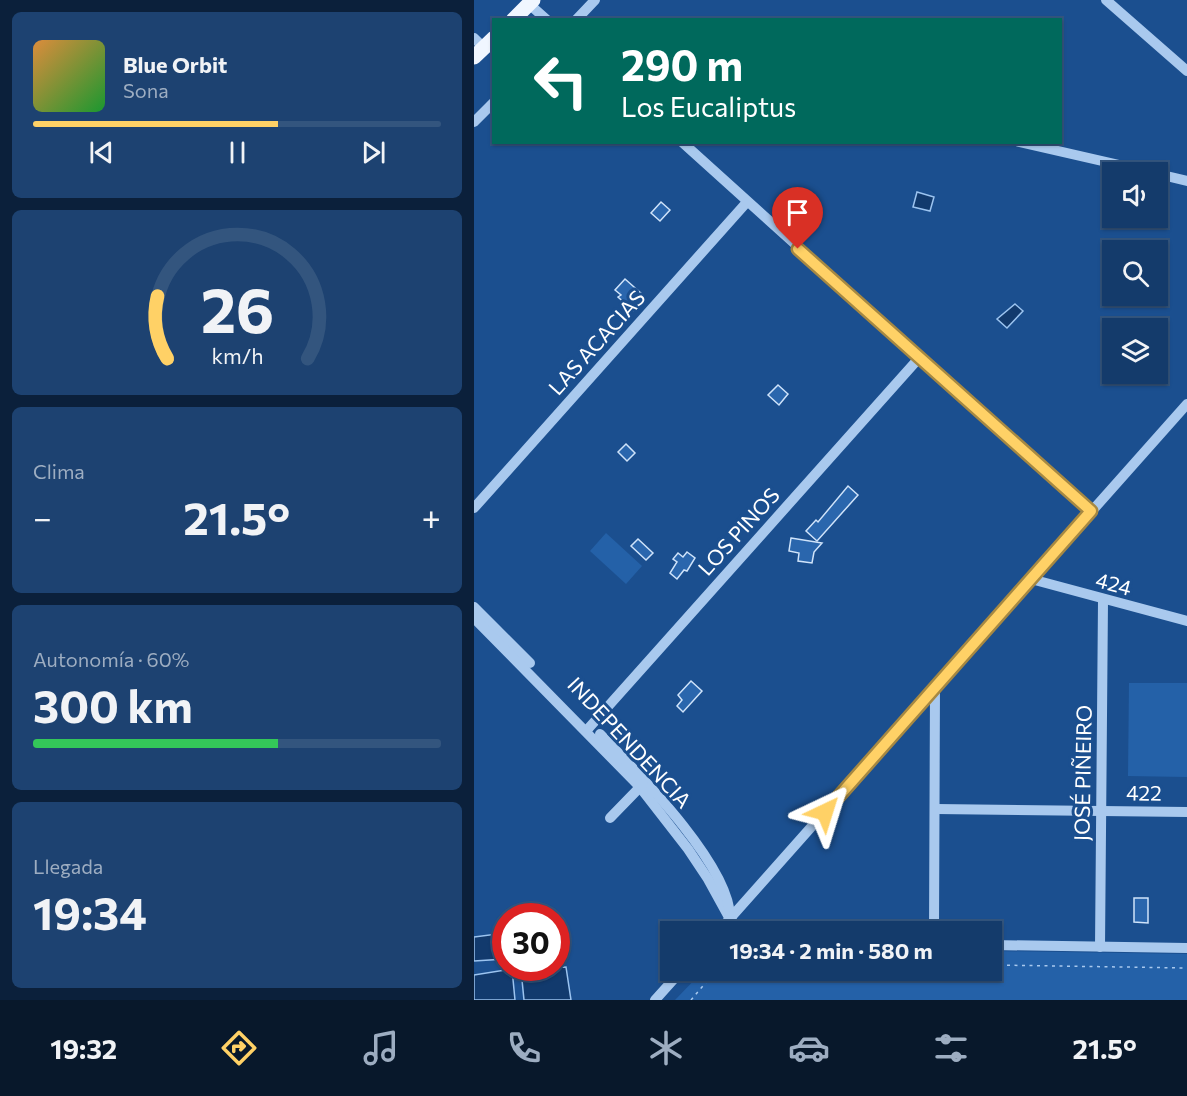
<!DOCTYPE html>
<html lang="es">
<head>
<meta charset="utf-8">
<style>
	:root { --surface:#143b6b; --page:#1d4271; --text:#f1f3f6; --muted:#9dadc1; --line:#33557e; --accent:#ffd166 }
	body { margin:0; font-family:Commissioner,sans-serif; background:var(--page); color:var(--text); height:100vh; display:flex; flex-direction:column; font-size:22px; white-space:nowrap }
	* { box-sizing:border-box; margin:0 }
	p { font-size:20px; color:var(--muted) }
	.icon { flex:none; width:33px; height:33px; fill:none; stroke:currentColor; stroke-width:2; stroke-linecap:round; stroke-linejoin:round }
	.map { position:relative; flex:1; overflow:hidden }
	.sheet { display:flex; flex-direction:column; gap:12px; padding:12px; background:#0b203b; width:474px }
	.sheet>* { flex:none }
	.hud { position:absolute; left:18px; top:18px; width:570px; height:126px; border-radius:0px; box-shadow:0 2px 4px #0004,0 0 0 2px var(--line); background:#00695c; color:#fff; overflow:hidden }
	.buttons { position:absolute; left:628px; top:162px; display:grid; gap:12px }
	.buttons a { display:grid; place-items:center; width:66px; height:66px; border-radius:0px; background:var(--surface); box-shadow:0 2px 4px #0004,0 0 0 2px var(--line); font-size:30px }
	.speed { position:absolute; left:18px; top:903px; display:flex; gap:12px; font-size:30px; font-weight:700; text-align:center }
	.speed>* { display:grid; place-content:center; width:78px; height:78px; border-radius:50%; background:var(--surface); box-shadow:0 2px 4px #0004,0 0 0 2px var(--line); line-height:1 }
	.speed .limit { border:9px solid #d22; background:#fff; color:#111 }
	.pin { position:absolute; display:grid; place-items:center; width:51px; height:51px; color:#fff; margin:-62px -26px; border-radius:50% 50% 50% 0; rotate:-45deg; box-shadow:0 0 6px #0007 }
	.pin .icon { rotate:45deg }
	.me { position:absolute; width:66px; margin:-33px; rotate:41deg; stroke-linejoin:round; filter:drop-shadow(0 0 4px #0008) }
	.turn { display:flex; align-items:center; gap:21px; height:126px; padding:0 30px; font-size:27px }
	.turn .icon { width:78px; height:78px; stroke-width:2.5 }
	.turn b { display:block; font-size:42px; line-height:51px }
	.big { font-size:45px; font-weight:700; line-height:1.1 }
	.sheet .widget { flex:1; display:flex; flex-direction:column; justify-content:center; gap:9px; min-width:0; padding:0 21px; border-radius:9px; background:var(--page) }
	.sheet .dial { align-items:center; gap:0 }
	.dial svg { height:156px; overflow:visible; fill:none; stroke:var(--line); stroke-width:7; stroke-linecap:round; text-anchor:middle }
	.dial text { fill:var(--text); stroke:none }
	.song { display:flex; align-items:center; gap:18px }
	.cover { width:72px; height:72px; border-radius:9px; background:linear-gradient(135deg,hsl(30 70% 55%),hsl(130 70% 35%)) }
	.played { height:6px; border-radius:3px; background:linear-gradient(90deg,var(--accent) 60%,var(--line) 60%) }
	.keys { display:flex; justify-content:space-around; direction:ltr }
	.heat { display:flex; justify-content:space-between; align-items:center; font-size:33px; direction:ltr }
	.charge { height:9px; border-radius:4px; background:linear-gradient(90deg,#34c759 60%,var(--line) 0) }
	.trip { position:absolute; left:186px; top:921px; width:342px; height:60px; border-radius:0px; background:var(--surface); box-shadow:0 2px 4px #0004,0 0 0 2px var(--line); font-weight:700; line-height:60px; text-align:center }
	.menu { display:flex; height:96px; justify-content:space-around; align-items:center; background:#08182b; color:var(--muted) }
	.menu .icon { width:42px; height:42px }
	.menu .on { color:var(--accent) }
	.menu b { font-size:27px; color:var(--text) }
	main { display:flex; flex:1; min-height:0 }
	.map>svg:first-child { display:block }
</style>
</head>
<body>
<main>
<section class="sheet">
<div class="widget">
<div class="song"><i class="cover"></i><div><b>Blue Orbit</b><p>Sona</p></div></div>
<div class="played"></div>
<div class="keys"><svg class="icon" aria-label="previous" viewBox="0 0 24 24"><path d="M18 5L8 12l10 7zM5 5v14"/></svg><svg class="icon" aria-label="pause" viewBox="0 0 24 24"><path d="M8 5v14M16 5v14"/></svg><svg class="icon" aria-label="next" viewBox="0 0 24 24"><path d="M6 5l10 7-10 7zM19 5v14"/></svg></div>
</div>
<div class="widget dial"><svg viewBox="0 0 100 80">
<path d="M14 69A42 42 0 1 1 86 69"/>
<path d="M14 69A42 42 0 0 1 9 37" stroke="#ffd166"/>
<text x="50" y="56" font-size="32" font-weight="700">26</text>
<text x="50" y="72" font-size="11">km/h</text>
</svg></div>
<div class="widget"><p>Clima</p>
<div class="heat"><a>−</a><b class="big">21.5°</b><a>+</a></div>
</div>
<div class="widget"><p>Autonomía · 60%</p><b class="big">300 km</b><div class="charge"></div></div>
<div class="widget"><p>Llegada</p><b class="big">19:34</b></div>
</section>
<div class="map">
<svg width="713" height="1000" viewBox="0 0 713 1000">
	<rect width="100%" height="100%" fill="#1b4f8f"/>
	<g fill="#2461a8">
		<polygon points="132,533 168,566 152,584 116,551"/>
		<polygon points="655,683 713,683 713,777 654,776"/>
		<polygon points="518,951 713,954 713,1000 201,1000 229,971 518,970"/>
	</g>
	<g fill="#123a6d" stroke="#9cc4f0" stroke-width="1.5">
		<polygon points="443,192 460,197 456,211 439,207"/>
		<polygon points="541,304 549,311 533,328 523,319"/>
		<polygon points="31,933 31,959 0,961 0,937"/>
		<polygon points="92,967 97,1000 50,1000 47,970"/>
		<polygon points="38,969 41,1000 0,1000 0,975"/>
	</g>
	<g fill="#2a66ad" stroke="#cfe3fa" stroke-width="1.5">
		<polygon points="187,202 196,210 186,221 177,213"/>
		<polygon points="151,279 168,294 164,299 167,302 160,311 144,297 147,295 141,290"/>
		<polygon points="304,385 314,394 305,405 294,395"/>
		<polygon points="152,444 161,453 153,461 144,452"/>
		<polygon points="374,486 384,495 343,541 332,531 342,520 344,522"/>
		<polygon points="317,538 348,543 340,552 338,563 324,561 325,553 315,551"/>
		<polygon points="164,539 179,553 172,560 157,546"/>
		<polygon points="213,552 221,558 213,571 210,570 203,579 196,573 203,562 199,559 204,553 209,557"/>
		<polygon points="217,681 228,691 209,712 203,706 208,700 204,695"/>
		<polygon points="660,898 674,898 674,923 660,922"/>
	</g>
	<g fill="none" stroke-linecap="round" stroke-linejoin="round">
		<g stroke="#a9c9ee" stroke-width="1.5" stroke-dasharray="3 4.5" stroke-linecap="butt">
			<polyline points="518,965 713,968"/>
			<polyline points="217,1000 234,980 248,970"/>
		</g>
		<g stroke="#a9c9ee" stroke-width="10">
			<polyline points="632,0 713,71"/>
			<polyline points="55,4 73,20"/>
			<polyline points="102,20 121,0"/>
			<polyline points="0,38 10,48"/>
			<polyline points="0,122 20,102"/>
			<polyline points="208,142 617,511"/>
			<polyline points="545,142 676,172"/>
			<polyline points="684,174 713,181"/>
			<polyline points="0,508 273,202"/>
			<polyline points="557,579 713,621"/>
			<polyline points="0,607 56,663"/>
			<polyline points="0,618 165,786 214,849 234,879 256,919 269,932"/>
			<polyline points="113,730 445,358"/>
			<path d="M126 734C163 772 258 867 256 919"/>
			<polyline points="462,809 713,812"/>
			<polyline points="136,818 169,784"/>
			<polyline points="244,932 713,404"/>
			<polyline points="460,932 461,686"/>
			<polyline points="518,945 713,948"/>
			<polyline points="626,947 629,601"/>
			<polyline points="181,1000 208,970"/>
		</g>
		<g stroke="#f0f6ff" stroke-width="15">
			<polyline points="39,20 59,0"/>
			<polyline points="0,57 20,38"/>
		</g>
	</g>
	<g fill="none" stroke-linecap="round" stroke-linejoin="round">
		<defs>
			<polyline id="route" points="324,249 617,511 351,812"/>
		</defs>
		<use href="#route" stroke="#a68842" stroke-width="15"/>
		<use href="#route" stroke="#ffd166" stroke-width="10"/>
	</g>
	<g text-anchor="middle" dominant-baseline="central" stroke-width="6" stroke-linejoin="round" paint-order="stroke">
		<g font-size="21" fill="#fff" stroke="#1b4f8f">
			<text transform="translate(122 342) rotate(-48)">LAS ACACIAS</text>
			<text transform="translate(264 531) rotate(-48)">LOS PINOS</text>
			<text transform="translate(640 583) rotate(15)">424</text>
			<text transform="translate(156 742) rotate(47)">INDEPENDENCIA</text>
			<text transform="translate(608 773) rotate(-89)">JOSÉ PIÑEIRO</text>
			<text transform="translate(670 792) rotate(1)">422</text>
		</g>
	</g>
</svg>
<div class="buttons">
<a><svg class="icon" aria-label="sound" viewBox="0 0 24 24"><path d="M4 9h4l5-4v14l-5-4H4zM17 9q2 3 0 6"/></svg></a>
<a><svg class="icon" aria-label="search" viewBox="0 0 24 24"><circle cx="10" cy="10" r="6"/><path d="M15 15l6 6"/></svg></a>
<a><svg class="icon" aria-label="layers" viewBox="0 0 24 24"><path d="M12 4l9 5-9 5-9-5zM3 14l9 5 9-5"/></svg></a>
</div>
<div class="speed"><div class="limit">30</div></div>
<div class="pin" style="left:324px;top:249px;background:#d93025"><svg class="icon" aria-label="arrive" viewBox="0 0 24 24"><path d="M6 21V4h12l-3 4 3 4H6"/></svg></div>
<svg class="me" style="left:351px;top:812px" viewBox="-20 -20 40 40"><path d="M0-17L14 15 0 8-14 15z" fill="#ffd166" stroke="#fff" stroke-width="4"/></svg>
<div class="trip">19:34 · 2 min · 580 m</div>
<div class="hud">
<div class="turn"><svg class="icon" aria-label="left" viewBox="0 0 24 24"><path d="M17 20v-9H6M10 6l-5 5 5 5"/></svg><div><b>290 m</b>Los Eucaliptus</div></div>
</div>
</div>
</main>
<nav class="menu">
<b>19:32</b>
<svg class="icon on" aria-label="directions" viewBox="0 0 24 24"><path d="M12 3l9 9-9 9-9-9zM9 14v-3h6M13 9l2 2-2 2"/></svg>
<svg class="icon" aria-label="music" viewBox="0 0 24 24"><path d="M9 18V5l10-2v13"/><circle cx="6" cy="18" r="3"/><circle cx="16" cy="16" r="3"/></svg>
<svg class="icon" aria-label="phone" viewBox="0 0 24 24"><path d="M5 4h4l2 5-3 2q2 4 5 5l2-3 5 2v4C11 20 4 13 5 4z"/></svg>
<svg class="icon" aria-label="climate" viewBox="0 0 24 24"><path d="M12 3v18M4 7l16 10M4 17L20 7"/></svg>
<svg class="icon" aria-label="car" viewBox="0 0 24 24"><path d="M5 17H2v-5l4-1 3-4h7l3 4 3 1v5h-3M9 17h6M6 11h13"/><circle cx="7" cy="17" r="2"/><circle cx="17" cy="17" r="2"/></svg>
<svg class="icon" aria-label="filters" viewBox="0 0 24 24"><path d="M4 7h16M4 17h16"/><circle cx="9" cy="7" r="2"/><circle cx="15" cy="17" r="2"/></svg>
<b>21.5°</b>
</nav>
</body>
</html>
